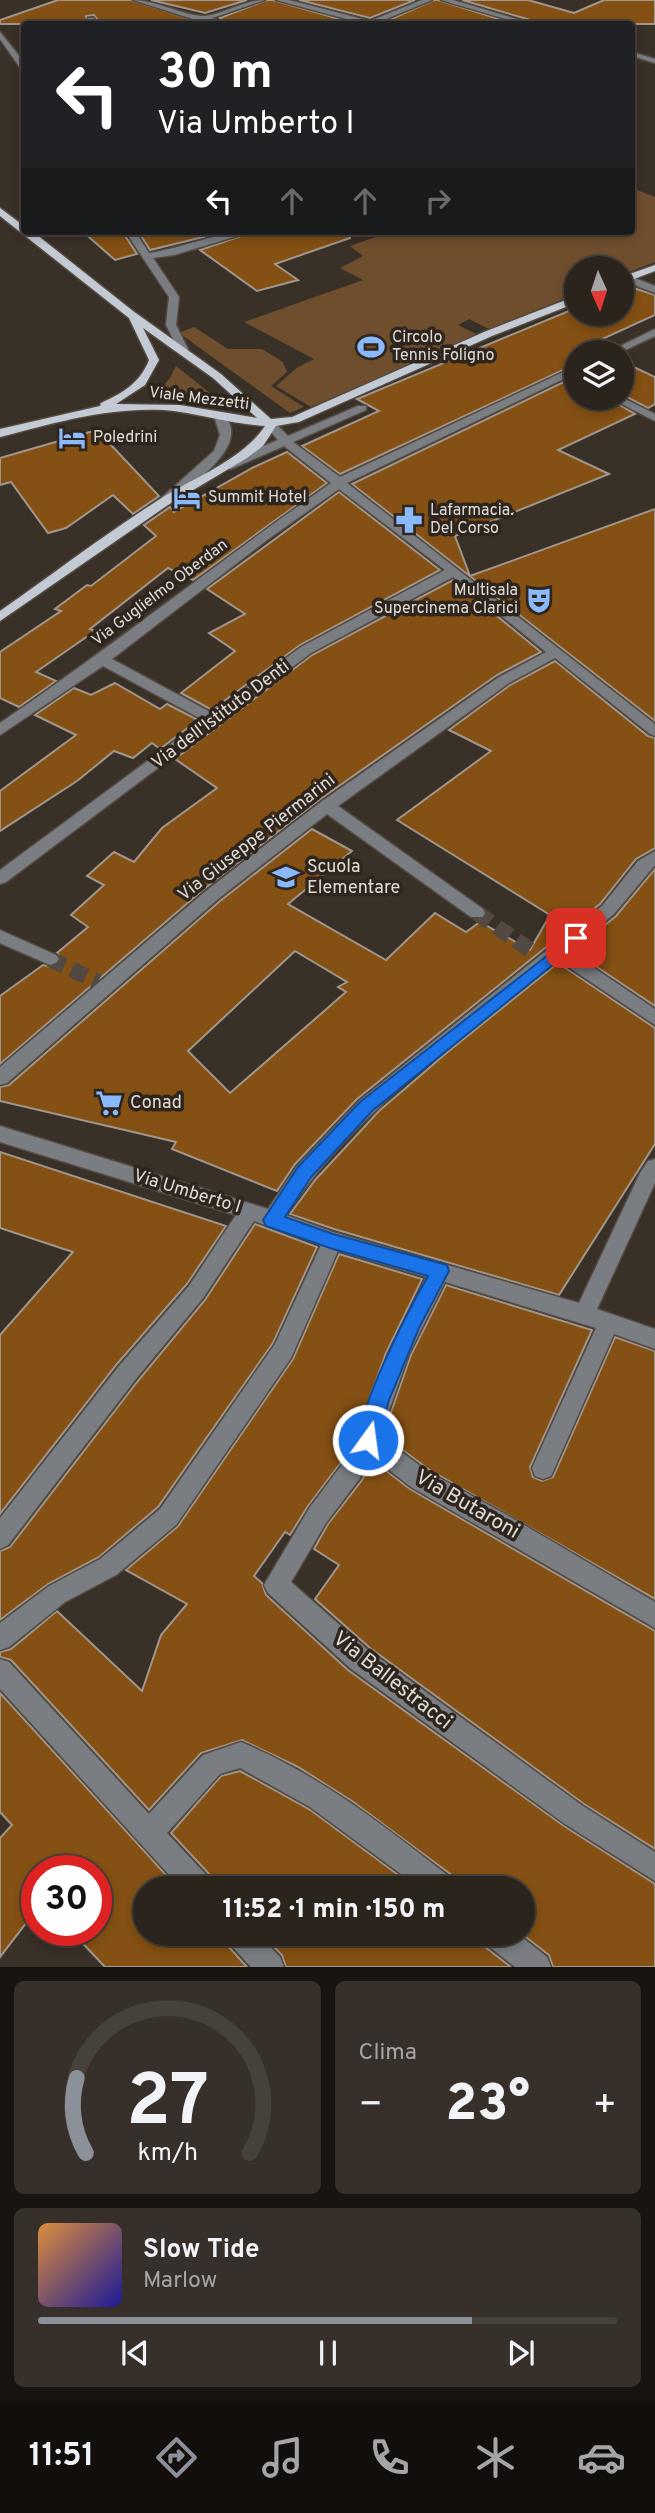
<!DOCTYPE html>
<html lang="it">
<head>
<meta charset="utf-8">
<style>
	:root { --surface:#2b241d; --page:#37302a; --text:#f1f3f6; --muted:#a6a4a4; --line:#47413b; --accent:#8c9099 }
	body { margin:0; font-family:Overpass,sans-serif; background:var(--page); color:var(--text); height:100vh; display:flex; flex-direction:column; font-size:26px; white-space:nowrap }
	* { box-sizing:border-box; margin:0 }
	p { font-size:23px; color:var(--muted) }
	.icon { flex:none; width:38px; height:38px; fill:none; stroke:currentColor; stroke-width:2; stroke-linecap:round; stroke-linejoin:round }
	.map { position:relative; height:1967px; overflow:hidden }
	.drawer { display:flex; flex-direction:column; gap:14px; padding:14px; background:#181410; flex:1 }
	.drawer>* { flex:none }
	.guide { position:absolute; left:21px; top:21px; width:614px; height:214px; border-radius:7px; box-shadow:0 4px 10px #0003,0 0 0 2px var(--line); background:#202124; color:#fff; overflow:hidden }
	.needle { width:46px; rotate:177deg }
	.tools { position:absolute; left:564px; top:256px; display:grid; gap:14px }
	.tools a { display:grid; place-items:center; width:70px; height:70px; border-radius:50%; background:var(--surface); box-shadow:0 4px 10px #0003,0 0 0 2px var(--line); font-size:35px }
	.speed { position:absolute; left:21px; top:1855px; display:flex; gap:14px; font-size:35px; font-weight:700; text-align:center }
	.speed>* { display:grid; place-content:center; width:91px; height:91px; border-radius:50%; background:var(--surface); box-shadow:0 4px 10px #0003,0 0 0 2px var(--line); line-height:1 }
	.speed .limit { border:10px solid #d22; background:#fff; color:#111 }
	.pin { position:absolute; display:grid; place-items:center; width:60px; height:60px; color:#fff; margin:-30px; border-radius:14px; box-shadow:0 4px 10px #0006 }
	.me { position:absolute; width:77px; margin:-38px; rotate:14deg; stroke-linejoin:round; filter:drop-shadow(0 0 5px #0008) }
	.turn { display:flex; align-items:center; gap:24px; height:147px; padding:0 21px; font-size:32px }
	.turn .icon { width:91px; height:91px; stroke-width:2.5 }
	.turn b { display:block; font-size:49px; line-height:60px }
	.lanes { display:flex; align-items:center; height:66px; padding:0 21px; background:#0003; justify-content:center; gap:35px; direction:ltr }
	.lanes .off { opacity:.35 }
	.big { font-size:52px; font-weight:800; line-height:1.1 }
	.drawer .widget { flex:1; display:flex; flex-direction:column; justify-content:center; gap:10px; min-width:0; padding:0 24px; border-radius:10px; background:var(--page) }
	.drawer .dial { align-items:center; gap:0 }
	.dial svg { height:182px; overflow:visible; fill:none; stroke:var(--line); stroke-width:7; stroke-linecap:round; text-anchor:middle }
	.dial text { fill:var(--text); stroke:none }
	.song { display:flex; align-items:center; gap:21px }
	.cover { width:84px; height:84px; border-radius:10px; background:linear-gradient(135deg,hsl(30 70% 55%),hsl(240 70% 35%)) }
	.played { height:7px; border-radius:4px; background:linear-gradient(90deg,var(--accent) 75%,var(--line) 75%) }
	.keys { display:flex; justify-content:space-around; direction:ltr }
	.heat { display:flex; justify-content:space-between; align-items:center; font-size:38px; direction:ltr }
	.drawer .tiles { flex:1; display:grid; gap:14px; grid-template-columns:1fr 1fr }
	.widget:last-child { grid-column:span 2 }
	.trip { position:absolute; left:133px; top:1876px; width:402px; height:70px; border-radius:35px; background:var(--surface); box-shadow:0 4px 10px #0003,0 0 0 2px var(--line); font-weight:800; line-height:70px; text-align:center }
	.tab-bar { display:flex; height:112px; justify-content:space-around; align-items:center; background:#110e0c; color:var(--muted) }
	.tab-bar .icon { width:49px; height:49px }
	.tab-bar .current { color:var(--accent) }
	.tab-bar b { font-size:32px; color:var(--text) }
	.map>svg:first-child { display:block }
</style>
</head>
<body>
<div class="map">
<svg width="655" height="1967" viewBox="0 0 655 1967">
	<rect width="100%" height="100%" fill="#393027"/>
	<g fill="#6f4e2e">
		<polygon points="632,188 655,197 655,262 621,275 621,268 576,268 576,294 489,329 469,319 458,325 478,335 311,407 276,386 298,367 314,359 244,322 363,280 340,268 363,256 350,246 392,231 632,231"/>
		<polygon points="194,327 228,349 262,349 283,362 287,372 271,386 304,407 290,413 179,333"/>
		<polygon points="176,366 221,402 154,396 170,378"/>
	</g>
	<g fill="#845013" stroke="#a1968c" stroke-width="2" fill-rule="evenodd">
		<polygon points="58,0 131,0 207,24 101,24 94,15 86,16 88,24 0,24 0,20"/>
		<polygon points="151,0 247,0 205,13"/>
		<polygon points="267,0 273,0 357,24 230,24 220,18"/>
		<polygon points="299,0 415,0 370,18"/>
		<polygon points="434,0 438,0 515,24 380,24"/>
		<polygon points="462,0 528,0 574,13 604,0 655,0 655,24 536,24 534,21"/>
		<polygon points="82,231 122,231 137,254 115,260"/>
		<polygon points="138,231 228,231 150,250"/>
		<polygon points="256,231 349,231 350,238 275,264 298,280 257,291 200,250"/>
		<polygon points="628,286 655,295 655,315 589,345 603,352 576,352 576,364 340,474 302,446 379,411 357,399 576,308 576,313 621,313 621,289"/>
		<polygon points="621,361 655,377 655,404 648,408 621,394"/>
		<polygon points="576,376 576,397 606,397 635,414 558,450 609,474 455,536 470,576 655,509 655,721 352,484"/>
		<polygon points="97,430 159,496 133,514 113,495 66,528 48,533 11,482 0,485 0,458"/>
		<polygon points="287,452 327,483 193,580 168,568 90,629 95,631 36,672 56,681 19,707 0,698 0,652 61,611 55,609 87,585 91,586 156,536 144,525 170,507 174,512 254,467"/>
		<polygon points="339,492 440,570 300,645 212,710 181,693 235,651 209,633 245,614 207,589"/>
		<polygon points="453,580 541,652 497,675 319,800 204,889 0,1064 0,996 43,965 51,967 58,965 62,959 57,953 88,927 71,915 104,885 87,876 114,852 134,862 162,828 217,788 175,759 312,655"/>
		<path d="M555 661 648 736 655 738V848L636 859 600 904 357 1099 295 1164 277 1191 172 1149 176 1142 0 1101V1087L9 1085 220 901 312 829 352 851 288 904 386 960 435 913 466 932 480 922 530 950 550 915 397 820 491 751 449 730 510 685ZM295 951 347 982 338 987 346 992 230 1093 188 1051Z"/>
		<polygon points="115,683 160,709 167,704 198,720 160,749 152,743 133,758 114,751 77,781 0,831 0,791 76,735 35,715 74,688 91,695"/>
		<polygon points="655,869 655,1006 573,951 616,916"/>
		<polygon points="558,963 655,1028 655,1144 559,1295 334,1229 290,1214 316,1179 379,1111 450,1050"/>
		<polygon points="0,1152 226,1226 187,1284 117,1364 0,1514 0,1335 73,1252 0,1228"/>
		<polygon points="255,1224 317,1247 273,1343 158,1507 99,1557 48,1584 0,1620 0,1551 10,1547 137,1382 205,1300"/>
		<polygon points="339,1254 422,1279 386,1353 356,1436 342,1461 308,1506 290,1535 285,1532 254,1576 262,1583 266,1595 348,1670 564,1826 655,1884 655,1967 553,1967 549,1955 523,1935 523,1888 456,1888 453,1876 352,1801 298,1767 242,1740 201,1753 149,1810 11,1660 0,1657 0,1652 11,1649 57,1611 142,1691 161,1635 187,1604 126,1570 178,1526 293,1359"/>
		<polygon points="446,1285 592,1330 530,1467 533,1477 542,1481 553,1477 615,1337 655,1351 655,1599 428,1469 383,1435 411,1355"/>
		<polygon points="372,1460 410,1489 655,1631 655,1849 584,1804 370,1648 315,1599 339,1565 314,1549 328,1524 362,1480"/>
		<polygon points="0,1693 178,1888 145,1888 145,1934 224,1934 228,1946 247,1967 105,1967 70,1930 96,1930 96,1871 37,1871 37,1909 0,1957 0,1838 12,1825 0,1812"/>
		<polygon points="240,1771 309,1809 416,1888 215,1888 211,1876 171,1833 221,1776"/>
		<polygon points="261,1934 477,1934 484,1946 511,1967 286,1967 282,1955"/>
	</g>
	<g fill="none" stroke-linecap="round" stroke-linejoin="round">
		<g stroke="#524a41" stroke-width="16" stroke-dasharray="16 8" stroke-linecap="butt">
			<polyline points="477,913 536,954"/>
			<polyline points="50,959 98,982"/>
		</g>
		<defs>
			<g id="minor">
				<path d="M133 0C156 0 186 17 205 16 225 14 243 0 265 0L212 18 227 24 199 21Z"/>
				<polygon points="276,0 289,0 370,21 422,0 432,0 374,24 365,24"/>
				<polygon points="441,0 453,0 533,24 523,24"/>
				<polygon points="88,18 94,18 98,24 91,24"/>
				<polygon points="0,32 24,62 24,69 21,69 0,39"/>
				<polygon points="632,52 655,59 655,63 632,56"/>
				<path d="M125 231H135L149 253C185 248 218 231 254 231L174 255 153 258 179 297 176 325 188 349 187 351H179L166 325 169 297Z"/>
				<polygon points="624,277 632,277 655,286 655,293 624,281"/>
				<polygon points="655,329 655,336 621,352 608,352"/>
				<path d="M576 366V373L347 483 655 724V736L650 734 555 658 509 683 338 806 483 909 485 913 483 917H471L327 814 218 899 7 1083 0 1085V1067L206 891 321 802 499 677 546 652 453 577 311 653 6 882 0 884V870L203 720 103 666 0 735V723C113 646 219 561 331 483L284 446 231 469H223V463L278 440 265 425 267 423H275L288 436 358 406H366V410L293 442 340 477ZM339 489 445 570 301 647 212 713 112 659 267 540Z"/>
				<polygon points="608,397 621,397 655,414 655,421"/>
				<path d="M220 413C226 415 227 418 230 425 240 453 187 488 168 505H160V499L214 451 220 435 214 416Z"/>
				<path d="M655 851V865L614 914 569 951 655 1009V1025L558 960C462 1038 355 1111 286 1215L333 1232 579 1303 640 1173 648 1161 655 1159V1183L597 1309 655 1329V1349L614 1334 551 1476 543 1479 535 1476 532 1468 596 1328 445 1282 409 1354 380 1436 427 1471 509 1516 655 1602V1628L411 1487 371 1456 360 1478 326 1523 291 1582 368 1650 583 1806 655 1852V1881L565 1824 350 1668 268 1593 264 1585 310 1507 344 1462 358 1437 388 1354 426 1277 338 1251 291 1358 176 1525 116 1575 65 1602 9 1647 0 1650V1623L49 1586 100 1559 160 1509 275 1344 321 1245 254 1221 203 1298 135 1380 8 1545 0 1549V1518L119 1366 189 1286 236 1215 0 1142V1126L268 1209 297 1166 359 1101 602 906 638 861Z"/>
				<polygon points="0,930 56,955 59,959 56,963 50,965 0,943"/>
				<path d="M0 1659 9 1662 149 1814 203 1755 241 1742C318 1774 386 1827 451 1878L454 1888H420L310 1807 240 1768 220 1774 167 1833 209 1878 213 1888H181L0 1689Z"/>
				<polygon points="226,1934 258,1934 280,1957 284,1967 251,1967 230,1944"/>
				<polygon points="482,1934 518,1934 547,1957 551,1967 515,1967 486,1944"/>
			</g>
			<g id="major">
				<path d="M0 208 24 226V231H32L133 311 221 374 271 419 292 417 484 332 576 296V303L492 336 299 422 276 426 263 446 247 458 168 505 0 621V611C53 574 105 534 160 499 194 477 241 461 265 426 230 424 198 413 164 410 107 407 54 423 0 437V429L100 406 101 403C123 393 140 383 149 360L129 318 0 216ZM143 328 213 378 257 418 180 405 116 404 145 385 159 360Z"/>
				<polygon points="655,265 655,271 621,284 621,277"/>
			</g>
		</defs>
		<use href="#minor" stroke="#544b43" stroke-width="3"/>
		<use href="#major" stroke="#544b43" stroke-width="3"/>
		<use href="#minor" fill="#7a7e83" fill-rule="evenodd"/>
		<use href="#major" fill="#c3cad4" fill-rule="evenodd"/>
	</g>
	<path fill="#1a73e8" stroke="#114b97" stroke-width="2" d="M576 933 581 934 583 938 581 942 372 1111 311 1177 285 1217 333 1234 440 1263 447 1265 449 1271 419 1328 389 1400 376 1447 368 1450 361 1447C350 1420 412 1304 428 1276L333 1249 266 1226 263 1220 298 1167 360 1102Z"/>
	<defs>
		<symbol id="stadium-bare" viewBox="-9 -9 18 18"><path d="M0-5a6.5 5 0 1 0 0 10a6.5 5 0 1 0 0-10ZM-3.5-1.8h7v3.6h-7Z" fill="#8bbafc" stroke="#2e261e" stroke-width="2.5" paint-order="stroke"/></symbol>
		<symbol id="hotel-bare" viewBox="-9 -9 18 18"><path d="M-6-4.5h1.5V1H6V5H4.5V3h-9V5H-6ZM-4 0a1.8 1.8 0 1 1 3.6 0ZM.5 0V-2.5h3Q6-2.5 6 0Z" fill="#8bbafc" stroke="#2e261e" stroke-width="2.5" paint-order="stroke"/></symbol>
		<symbol id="pharmacy-bare" viewBox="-9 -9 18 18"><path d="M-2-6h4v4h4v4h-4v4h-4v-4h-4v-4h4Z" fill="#8bbafc" stroke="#2e261e" stroke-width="2.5" paint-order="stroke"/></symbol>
		<symbol id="theatre-bare" viewBox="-9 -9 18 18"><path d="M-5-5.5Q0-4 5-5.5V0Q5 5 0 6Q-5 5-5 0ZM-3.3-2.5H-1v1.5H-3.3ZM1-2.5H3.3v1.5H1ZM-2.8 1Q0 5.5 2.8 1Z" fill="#8bbafc" stroke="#2e261e" stroke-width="2.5" paint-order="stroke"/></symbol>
		<symbol id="school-bare" viewBox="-9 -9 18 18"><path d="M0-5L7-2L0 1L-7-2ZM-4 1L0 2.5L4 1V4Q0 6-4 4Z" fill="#8bbafc" stroke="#2e261e" stroke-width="2.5" paint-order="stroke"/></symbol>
		<symbol id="supermarket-bare" viewBox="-9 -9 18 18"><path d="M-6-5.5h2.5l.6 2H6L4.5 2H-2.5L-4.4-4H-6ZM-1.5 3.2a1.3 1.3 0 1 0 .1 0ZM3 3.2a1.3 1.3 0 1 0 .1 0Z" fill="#8bbafc" stroke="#2e261e" stroke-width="2.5" paint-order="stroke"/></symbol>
	</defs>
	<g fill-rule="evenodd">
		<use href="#stadium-bare" x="352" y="328" width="38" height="38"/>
		<use href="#hotel-bare" x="53" y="419" width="38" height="38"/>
		<use href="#hotel-bare" x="168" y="479" width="38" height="38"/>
		<use href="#pharmacy-bare" x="390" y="501" width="38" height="38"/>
		<use href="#theatre-bare" x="520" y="581" width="38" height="38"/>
		<use href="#school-bare" x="267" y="858" width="38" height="38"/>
		<use href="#supermarket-bare" x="90" y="1084" width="38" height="38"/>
	</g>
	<g text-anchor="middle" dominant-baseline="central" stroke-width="7" stroke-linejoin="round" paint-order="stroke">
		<g font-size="16" fill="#e0dad5" stroke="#2e261e" text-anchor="start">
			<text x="392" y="338">Circolo<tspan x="392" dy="18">Tennis Foligno</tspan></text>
			<text x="93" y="438">Poledrini</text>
			<text x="208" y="498">Summit Hotel</text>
			<text x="430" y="511">Lafarmacia.<tspan x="430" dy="18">Del Corso</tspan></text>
			<text x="518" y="591" text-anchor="end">Multisala<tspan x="518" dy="18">Supercinema Clarici</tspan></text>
		</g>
		<g font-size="16" fill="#e0dad5" stroke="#2e261e">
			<text transform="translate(199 399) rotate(7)">Viale Mezzetti</text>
			<text transform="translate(160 593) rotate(-37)">Via Guglielmo Oberdan</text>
		</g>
		<g font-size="18" fill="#e0dad5" stroke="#2e261e">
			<text transform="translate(221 715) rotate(-37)">Via dell'Istituto Denti</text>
			<text transform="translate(257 838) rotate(-38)">Via Giuseppe Piermarini</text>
			<text transform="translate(187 1192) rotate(17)">Via Umberto I</text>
		</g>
		<g font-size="18" fill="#e0dad5" stroke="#2e261e" text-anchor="start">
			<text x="307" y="867">Scuola<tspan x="307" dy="21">Elementare</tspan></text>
			<text x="130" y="1103">Conad</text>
		</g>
		<g font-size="21" fill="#e0dad5" stroke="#2e261e">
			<text transform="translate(467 1505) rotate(30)">Via Butaroni</text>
			<text transform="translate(392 1681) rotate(38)">Via Ballestracci</text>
		</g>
	</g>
</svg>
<div class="tools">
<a><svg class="needle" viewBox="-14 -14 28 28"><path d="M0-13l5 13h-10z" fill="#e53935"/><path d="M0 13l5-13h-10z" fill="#a6a4a4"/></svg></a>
<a><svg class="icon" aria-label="layers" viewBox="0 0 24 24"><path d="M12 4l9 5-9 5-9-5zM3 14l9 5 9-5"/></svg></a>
</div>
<div class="speed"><div class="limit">30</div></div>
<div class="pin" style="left:576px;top:938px;background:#d93025"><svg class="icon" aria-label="arrive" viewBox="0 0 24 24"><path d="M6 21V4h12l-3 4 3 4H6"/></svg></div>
<svg class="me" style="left:368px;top:1440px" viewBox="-20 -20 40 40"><circle r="17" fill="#1a73e8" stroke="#fff" stroke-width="3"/><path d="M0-11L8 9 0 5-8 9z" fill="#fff"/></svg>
<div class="trip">11:52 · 1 min · 150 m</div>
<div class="guide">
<div class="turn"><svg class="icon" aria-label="left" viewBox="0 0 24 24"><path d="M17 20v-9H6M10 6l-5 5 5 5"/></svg><div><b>30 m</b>Via Umberto I</div></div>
<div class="lanes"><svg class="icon" aria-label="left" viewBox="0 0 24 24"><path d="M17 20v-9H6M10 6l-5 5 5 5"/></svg><svg class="icon off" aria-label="ahead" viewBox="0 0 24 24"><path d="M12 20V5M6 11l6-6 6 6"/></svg><svg class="icon off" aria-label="ahead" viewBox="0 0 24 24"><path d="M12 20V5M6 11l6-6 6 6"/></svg><svg class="icon off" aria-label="right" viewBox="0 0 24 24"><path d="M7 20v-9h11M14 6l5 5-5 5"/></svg></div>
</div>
</div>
<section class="drawer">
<div class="tiles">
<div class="widget dial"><svg viewBox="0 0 100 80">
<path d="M14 69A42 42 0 1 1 86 69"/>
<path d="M14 69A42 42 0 0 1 10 36" stroke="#8c9099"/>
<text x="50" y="56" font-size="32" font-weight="700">27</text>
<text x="50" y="72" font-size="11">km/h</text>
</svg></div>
<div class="widget"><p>Clima</p>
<div class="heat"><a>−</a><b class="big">23°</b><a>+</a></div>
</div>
<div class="widget">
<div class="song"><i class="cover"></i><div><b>Slow Tide</b><p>Marlow</p></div></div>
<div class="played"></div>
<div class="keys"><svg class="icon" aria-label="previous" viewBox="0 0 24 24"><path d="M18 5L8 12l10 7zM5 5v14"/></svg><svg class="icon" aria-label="pause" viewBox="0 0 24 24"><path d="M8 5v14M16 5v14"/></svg><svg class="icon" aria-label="next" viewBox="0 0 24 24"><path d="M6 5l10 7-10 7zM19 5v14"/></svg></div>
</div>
</div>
</section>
<nav class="tab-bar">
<b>11:51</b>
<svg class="icon current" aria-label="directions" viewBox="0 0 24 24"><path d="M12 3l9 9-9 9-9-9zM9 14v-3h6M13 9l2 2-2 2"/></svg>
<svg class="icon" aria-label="music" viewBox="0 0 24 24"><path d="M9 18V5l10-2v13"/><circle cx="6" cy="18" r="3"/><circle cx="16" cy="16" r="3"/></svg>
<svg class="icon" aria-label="phone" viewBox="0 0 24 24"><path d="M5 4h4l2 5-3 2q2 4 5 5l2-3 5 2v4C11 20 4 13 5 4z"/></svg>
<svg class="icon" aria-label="climate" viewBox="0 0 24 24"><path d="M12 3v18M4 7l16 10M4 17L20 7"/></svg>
<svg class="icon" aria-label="car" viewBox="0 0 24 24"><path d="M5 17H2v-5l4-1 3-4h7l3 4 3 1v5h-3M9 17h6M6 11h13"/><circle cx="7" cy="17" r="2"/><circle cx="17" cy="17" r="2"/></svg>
</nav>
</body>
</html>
